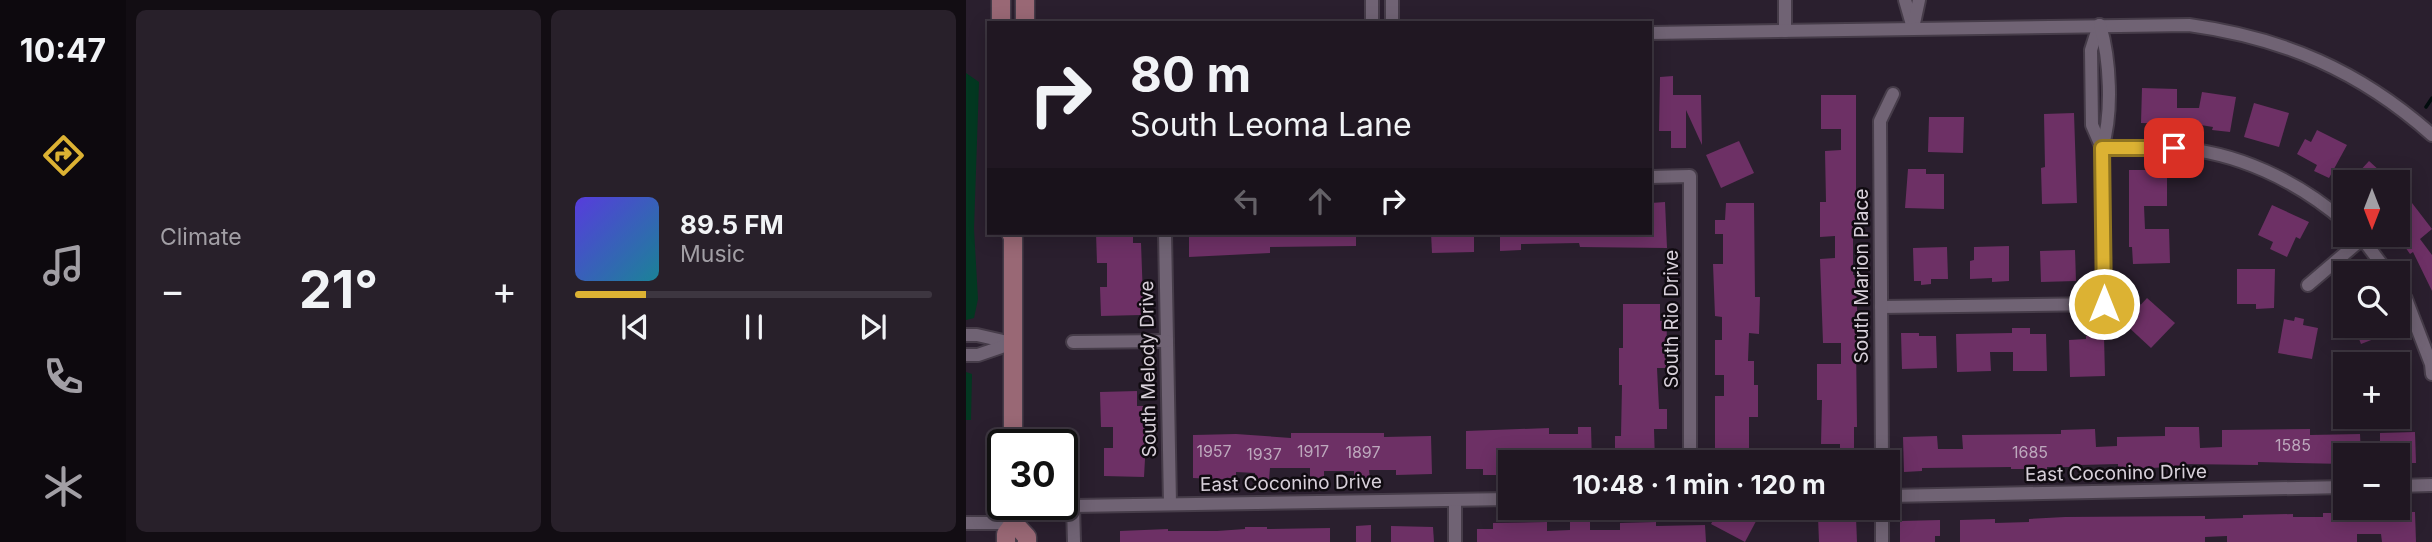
<!DOCTYPE html>
<html lang="en">
<head>
<meta charset="utf-8">
<style>
	:root { --surface:#201722; --page:#28202a; --text:#f1f3f6; --muted:#a29fa5; --line:#3d3640; --accent:#dcb233 }
	body { margin:0; font-family:Inter,sans-serif; background:var(--page); color:var(--text); height:100vh; display:flex; flex-direction:column; font-size:26px; white-space:nowrap }
	* { box-sizing:border-box; margin:0 }
	p { font-size:23px; color:var(--muted) }
	.icon { flex:none; width:38px; height:38px; fill:none; stroke:currentColor; stroke-width:2; stroke-linecap:round; stroke-linejoin:round }
	.map { position:relative; flex:1; overflow:hidden }
	.sheet { display:flex; flex-direction:column; gap:10px; padding:10px; background:#120d13; width:840px }
	.sheet>* { flex:none }
	.top-card { position:absolute; left:21px; top:21px; width:665px; height:214px; border-radius:0px; box-shadow:0 4px 18px #0003,0 0 0 2px var(--line); background:#201722; color:var(--text); overflow:hidden }
	.needle { width:46px; rotate:180deg }
	.controls { position:absolute; left:1367px; top:170px; display:grid; gap:14px }
	.controls a { display:grid; place-items:center; width:77px; height:77px; border-radius:0px; background:var(--surface); box-shadow:0 4px 18px #0003,0 0 0 2px var(--line); font-size:35px }
	.speed { position:absolute; left:21px; top:429px; display:flex; gap:14px; font-size:35px; font-weight:700; text-align:center }
	.speed>* { display:grid; place-content:center; width:91px; height:91px; border-radius:50%; background:var(--surface); box-shadow:0 4px 18px #0003,0 0 0 2px var(--line); line-height:1 }
	.speed .limit { border:4px solid #111; border-radius:10px; background:#fff; color:#111 }
	.pin { position:absolute; display:grid; place-items:center; width:60px; height:60px; color:#fff; margin:-30px; border-radius:14px; box-shadow:0 4px 10px #0006 }
	.me { position:absolute; width:77px; margin:-38px; rotate:0deg; stroke-linejoin:round; filter:drop-shadow(0 0 5px #0008) }
	.turn { display:flex; align-items:center; gap:24px; height:147px; padding:0 28px; font-size:32px }
	.turn .icon { width:91px; height:91px; stroke-width:2.5 }
	.turn b { display:block; font-size:49px; line-height:60px }
	.lanes { display:flex; align-items:center; height:66px; padding:0 28px; background:#0003; justify-content:center; gap:35px; direction:ltr }
	.lanes .off { opacity:.35 }
	.big { font-size:52px; font-weight:700; line-height:1.1 }
	.sheet .card { flex:1; display:flex; flex-direction:column; justify-content:center; gap:10px; min-width:0; padding:0 24px; border-radius:10px; background:var(--page) }
	.song { display:flex; align-items:center; gap:21px }
	.cover { width:84px; height:84px; border-radius:10px; background:linear-gradient(135deg,hsl(250 70% 55%),hsl(190 70% 35%)) }
	.played { height:7px; border-radius:4px; background:linear-gradient(90deg,var(--accent) 20%,var(--line) 20%) }
	.keys { display:flex; justify-content:space-around; direction:ltr }
	.heat { display:flex; justify-content:space-between; align-items:center; font-size:38px; direction:ltr }
	.sheet .tiles { flex:1; display:grid; gap:10px; grid-template-columns:repeat(2,1fr) }
	.trip { position:absolute; left:532px; top:450px; width:402px; height:70px; border-radius:0px; background:var(--surface); box-shadow:0 4px 18px #0003,0 0 0 2px var(--line); font-weight:700; line-height:70px; text-align:center }
	main { display:flex; flex:1; min-height:0 }
	.tab-bar { display:flex; flex-direction:column; width:126px; justify-content:space-around; align-items:center; background:#0d090e; color:var(--muted) }
	.tab-bar .icon { width:49px; height:49px }
	.tab-bar .selected { color:var(--accent) }
	.tab-bar b { font-size:32px; color:var(--text) }
	.map>svg:first-child { display:block }
</style>
</head>
<body>
<main>
<nav class="tab-bar">
<b>10:47</b>
<svg class="icon selected" aria-label="directions" viewBox="0 0 24 24"><path d="M12 3l9 9-9 9-9-9zM9 14v-3h6M13 9l2 2-2 2"/></svg>
<svg class="icon" aria-label="music" viewBox="0 0 24 24"><path d="M9 18V5l10-2v13"/><circle cx="6" cy="18" r="3"/><circle cx="16" cy="16" r="3"/></svg>
<svg class="icon" aria-label="phone" viewBox="0 0 24 24"><path d="M5 4h4l2 5-3 2q2 4 5 5l2-3 5 2v4C11 20 4 13 5 4z"/></svg>
<svg class="icon" aria-label="climate" viewBox="0 0 24 24"><path d="M12 3v18M4 7l16 10M4 17L20 7"/></svg>
</nav>
<section class="sheet">
<div class="tiles">
<div class="card"><p>Climate</p>
<div class="heat"><a>−</a><b class="big">21°</b><a>+</a></div>
</div>
<div class="card">
<div class="song"><i class="cover"></i><div><b>89.5 FM</b><p>Music</p></div></div>
<div class="played"></div>
<div class="keys"><svg class="icon" aria-label="previous" viewBox="0 0 24 24"><path d="M18 5L8 12l10 7zM5 5v14"/></svg><svg class="icon" aria-label="pause" viewBox="0 0 24 24"><path d="M8 5v14M16 5v14"/></svg><svg class="icon" aria-label="next" viewBox="0 0 24 24"><path d="M6 5l10 7-10 7zM19 5v14"/></svg></div>
</div>
</div>
</section>
<div class="map">
<svg width="1466" height="542" viewBox="0 0 1466 542">
	<rect width="100%" height="100%" fill="#2a1f2e"/>
	<g fill="#033821">
		<polygon points="0,73 13,82 8,229 12,299 8,318 0,320"/>
		<polygon points="0,372 6,374 5,420 0,420"/>
	</g>
	<g fill="none" stroke-linecap="round" stroke-linejoin="round">
		<polyline stroke="#010c0d" stroke-width="3.5" points="1460,107 1466,98"/>
	</g>
	<g fill="#6d3065">
		<polygon points="707,76 707,95 735,95 736,145 720,110 720,148 705,148 705,131 693,131 694,77"/>
		<polygon points="1176,88 1211,89 1211,108 1233,108 1236,92 1270,97 1264,132 1246,130 1247,127 1216,122 1216,124 1175,123"/>
		<polygon points="855,95 890,95 890,220 887,220 887,275 890,275 892,343 890,343 891,427 888,427 888,449 874,449 874,444 855,444 856,400 851,400 851,364 875,364 875,343 857,343 854,259 869,258 869,236 854,237 854,202 860,202 859,151 875,150 875,129 855,129"/>
		<polygon points="1288,103 1323,113 1313,147 1278,137"/>
		<polygon points="1108,113 1111,203 1076,204 1075,168 1079,167 1078,114"/>
		<polygon points="963,117 998,117 997,153 962,152"/>
		<polygon points="1351,130 1381,145 1363,178 1348,171 1351,165 1331,154 1339,139 1345,142"/>
		<polygon points="773,141 788,173 755,188 740,155"/>
		<polygon points="1403,161 1426,182 1377,182 1389,170 1392,173"/>
		<polygon points="942,169 960,169 960,174 978,174 978,209 939,208"/>
		<polygon points="1163,170 1201,170 1201,206 1178,206 1179,229 1203,229 1204,263 1167,264 1166,247 1163,247"/>
		<polygon points="699,202 701,248 614,247 613,243 555,244 555,250 534,251 534,233 684,233 685,203"/>
		<polygon points="760,203 788,203 789,297 794,297 793,334 783,333 782,361 788,361 788,385 792,385 792,417 783,417 783,462 749,462 749,396 758,396 758,375 749,375 749,340 756,340 756,317 749,316 747,264 757,264 757,234 749,234 749,220 759,220"/>
		<polygon points="1446,203 1466,229 1454,239 1466,255 1466,291 1447,252 1444,254 1432,237 1432,213"/>
		<polygon points="1306,205 1343,222 1334,239 1330,237 1321,257 1304,249 1307,242 1292,235"/>
		<polygon points="130,233 167,233 167,243 175,243 177,298 175,298 175,315 135,316 134,287 141,287 141,263 131,263"/>
		<polygon points="223,233 390,233 390,246 304,247 304,253 223,257"/>
		<polygon points="465,233 508,233 508,252 466,253"/>
		<polygon points="1043,246 1043,281 1026,282 1026,278 1004,279 1004,261 1008,260 1008,247"/>
		<polygon points="981,247 982,279 965,279 965,284 955,285 955,281 948,281 947,248"/>
		<polygon points="1109,250 1110,281 1075,282 1074,251"/>
		<polygon points="1271,269 1309,269 1308,308 1290,309 1290,304 1271,304"/>
		<polygon points="1181,298 1209,323 1185,348 1158,323"/>
		<polygon points="657,304 694,304 694,321 701,321 700,368 691,368 693,409 701,409 701,429 688,429 689,462 649,462 649,436 655,436 656,385 653,385 653,348 657,348"/>
		<polygon points="1329,317 1338,319 1337,325 1352,328 1346,359 1312,353 1318,319 1328,321"/>
		<polygon points="1388,326 1441,326 1395,344"/>
		<polygon points="1046,328 1064,328 1064,334 1080,334 1081,371 1047,371 1047,352 1024,352 1025,371 991,372 990,334 1046,333"/>
		<polygon points="935,333 953,333 953,336 970,336 971,368 936,369"/>
		<polygon points="1120,336 1138,336 1139,376 1104,377 1103,340 1120,339"/>
		<polygon points="171,391 171,406 178,406 180,441 178,477 138,476 138,448 147,448 147,427 135,427 134,392"/>
		<polygon points="612,427 625,427 626,462 536,462 536,475 517,475 517,469 500,469 500,431 583,428 583,434 612,434"/>
		<polygon points="1199,427 1233,427 1234,448 1256,447 1256,430 1344,429 1344,435 1394,434 1395,455 1379,455 1379,464 1292,462 1292,465 1217,464 1217,466 1186,468 1152,469 1152,464 1114,465 1114,470 1104,471 1104,467 1081,467 1081,469 1045,469 1045,467 956,468 956,471 938,472 937,437 971,436 972,449 997,449 996,435 1095,434 1095,430 1129,429 1130,447 1151,446 1151,437 1199,436"/>
		<polygon points="1449,432 1450,463 1432,463 1432,455 1414,455 1414,433"/>
		<polygon points="325,433 418,433 418,437 465,436 466,474 430,475 430,470 403,470 404,478 388,478 388,471 358,471 358,478 344,478 344,468 304,468 303,480 289,480 289,473 270,472 270,480 227,478 227,435 270,434 325,438"/>
		<polygon points="754,508 797,508 779,542 745,524"/>
		<polygon points="1431,512 1449,512 1450,542 1416,542 1415,534 1391,534 1391,542 1261,542 1261,536 1239,537 1239,542 994,542 994,520 1029,519 1029,523 1063,522 1063,519 1099,517 1239,516 1239,519 1277,518 1277,515 1327,514 1327,517 1357,517 1357,513 1375,513 1375,516 1431,516"/>
		<polygon points="852,517 890,517 891,542 853,542"/>
		<polygon points="974,520 974,536 969,536 969,542 934,542 934,521"/>
		<polygon points="604,521 624,521 624,530 654,530 654,523 690,522 690,526 739,525 740,542 511,542 511,529 527,529 527,523 581,522 581,531 604,530"/>
		<polygon points="405,525 405,542 390,542 390,526"/>
		<polygon points="425,526 467,527 468,542 425,542"/>
		<polygon points="279,527 301,527 301,529 364,528 364,542 154,542 154,531 202,529 202,531 251,531 279,529"/>
	</g>
	<g fill="none" stroke-linecap="round" stroke-linejoin="round">
		<defs>
			<g id="minor">
				<polyline points="406,0 406,23"/>
				<polyline points="426,0 426,23"/>
				<polyline points="819,0 819,31"/>
				<polyline points="939,0 947,28"/>
				<polyline points="1133,25 1125,50 1126,125 1136,148"/>
				<polyline points="947,28 953,0"/>
				<path d="M684 33 1223 25C1318 38 1394 71 1466 135"/>
				<path d="M1136 148C1159 148 1183 147 1207 148 1270 151 1332 181 1379 222"/>
				<polyline points="684,177 724,176 724,462"/>
				<polyline points="199,233 204,504"/>
				<polyline points="1393,234 1422,273"/>
				<polyline points="1342,285 1397,238"/>
				<polyline points="1432,287 1440,299 1465,364 1466,374"/>
				<path d="M915 307 1138 304 1136 148C1147 113 1144 59 1134 25"/>
				<polyline points="0,335 11,335 46,343"/>
				<polyline points="107,342 201,341"/>
				<polyline points="0,355 12,355 47,343"/>
				<polyline points="916,462 914,121 927,94"/>
				<polyline points="1432,486 1466,485"/>
				<polyline points="922,496 1379,487"/>
				<polyline points="489,500 489,542"/>
				<polyline points="916,508 916,542"/>
				<polyline points="0,523 48,523"/>
				<polyline points="108,542 107,506 544,499"/>
			</g>
			<g id="secondary">
				<polyline points="35,23 35,0"/>
				<polyline points="59,23 59,0"/>
				<polyline points="45,233 47,238 47,444"/>
				<polyline points="48,523 61,537 61,542"/>
				<polyline points="40,542 40,534 48,523 47,504"/>
			</g>
		</defs>
		<use href="#minor" stroke="#463c49" stroke-width="16"/>
		<use href="#secondary" stroke="#463c49" stroke-width="21"/>
		<use href="#minor" stroke="#706374" stroke-width="12"/>
		<use href="#secondary" stroke="#996875" stroke-width="18"/>
	</g>
	<g fill="none" stroke-linecap="round" stroke-linejoin="round">
		<defs>
			<polyline id="route" points="1138,304 1136,148 1208,148"/>
		</defs>
		<use href="#route" stroke="#8f7421" stroke-width="18"/>
		<use href="#route" stroke="#dcb233" stroke-width="12"/>
	</g>
	<g text-anchor="middle" dominant-baseline="central" stroke-width="5" stroke-linejoin="round" paint-order="stroke">
		<g font-size="16" fill="#bda8bd">
			<text x="1327" y="445">1585</text>
			<text x="248" y="451">1957</text>
			<text x="347" y="451">1917</text>
			<text x="397" y="452">1897</text>
			<text x="1064" y="452">1685</text>
			<text x="298" y="454">1937</text>
		</g>
		<g font-size="19" fill="#d8d0da" stroke="#100b11">
			<text transform="translate(895 276) rotate(-90)">South Marion Place</text>
			<text transform="translate(705 319) rotate(-90)">South Rio Drive</text>
			<text transform="translate(182 369) rotate(-91)">South Melody Drive</text>
			<text transform="translate(1150 473) rotate(-1)">East Coconino Drive</text>
			<text transform="translate(325 483) rotate(-1)">East Coconino Drive</text>
		</g>
	</g>
</svg>
<div class="controls">
<a><svg class="needle" viewBox="-14 -14 28 28"><path d="M0-13l5 13h-10z" fill="#e53935"/><path d="M0 13l5-13h-10z" fill="#a29fa5"/></svg></a>
<a><svg class="icon" aria-label="search" viewBox="0 0 24 24"><circle cx="10" cy="10" r="6"/><path d="M15 15l6 6"/></svg></a>
<a>+</a>
<a>−</a>
</div>
<div class="speed"><div class="limit">30</div></div>
<div class="pin" style="left:1208px;top:148px;background:#d93025"><svg class="icon" aria-label="arrive" viewBox="0 0 24 24"><path d="M6 21V4h12l-3 4 3 4H6"/></svg></div>
<svg class="me" style="left:1138px;top:304px" viewBox="-20 -20 40 40"><circle r="17" fill="#dcb233" stroke="#fff" stroke-width="3"/><path d="M0-11L8 9 0 5-8 9z" fill="#fff"/></svg>
<div class="trip">10:48 · 1 min · 120 m</div>
<div class="top-card">
<div class="turn"><svg class="icon" aria-label="right" viewBox="0 0 24 24"><path d="M7 20v-9h11M14 6l5 5-5 5"/></svg><div><b>80 m</b>South Leoma Lane</div></div>
<div class="lanes"><svg class="icon off" aria-label="left" viewBox="0 0 24 24"><path d="M17 20v-9H6M10 6l-5 5 5 5"/></svg><svg class="icon off" aria-label="ahead" viewBox="0 0 24 24"><path d="M12 20V5M6 11l6-6 6 6"/></svg><svg class="icon" aria-label="right" viewBox="0 0 24 24"><path d="M7 20v-9h11M14 6l5 5-5 5"/></svg></div>
</div>
</div>
</main>
</body>
</html>
